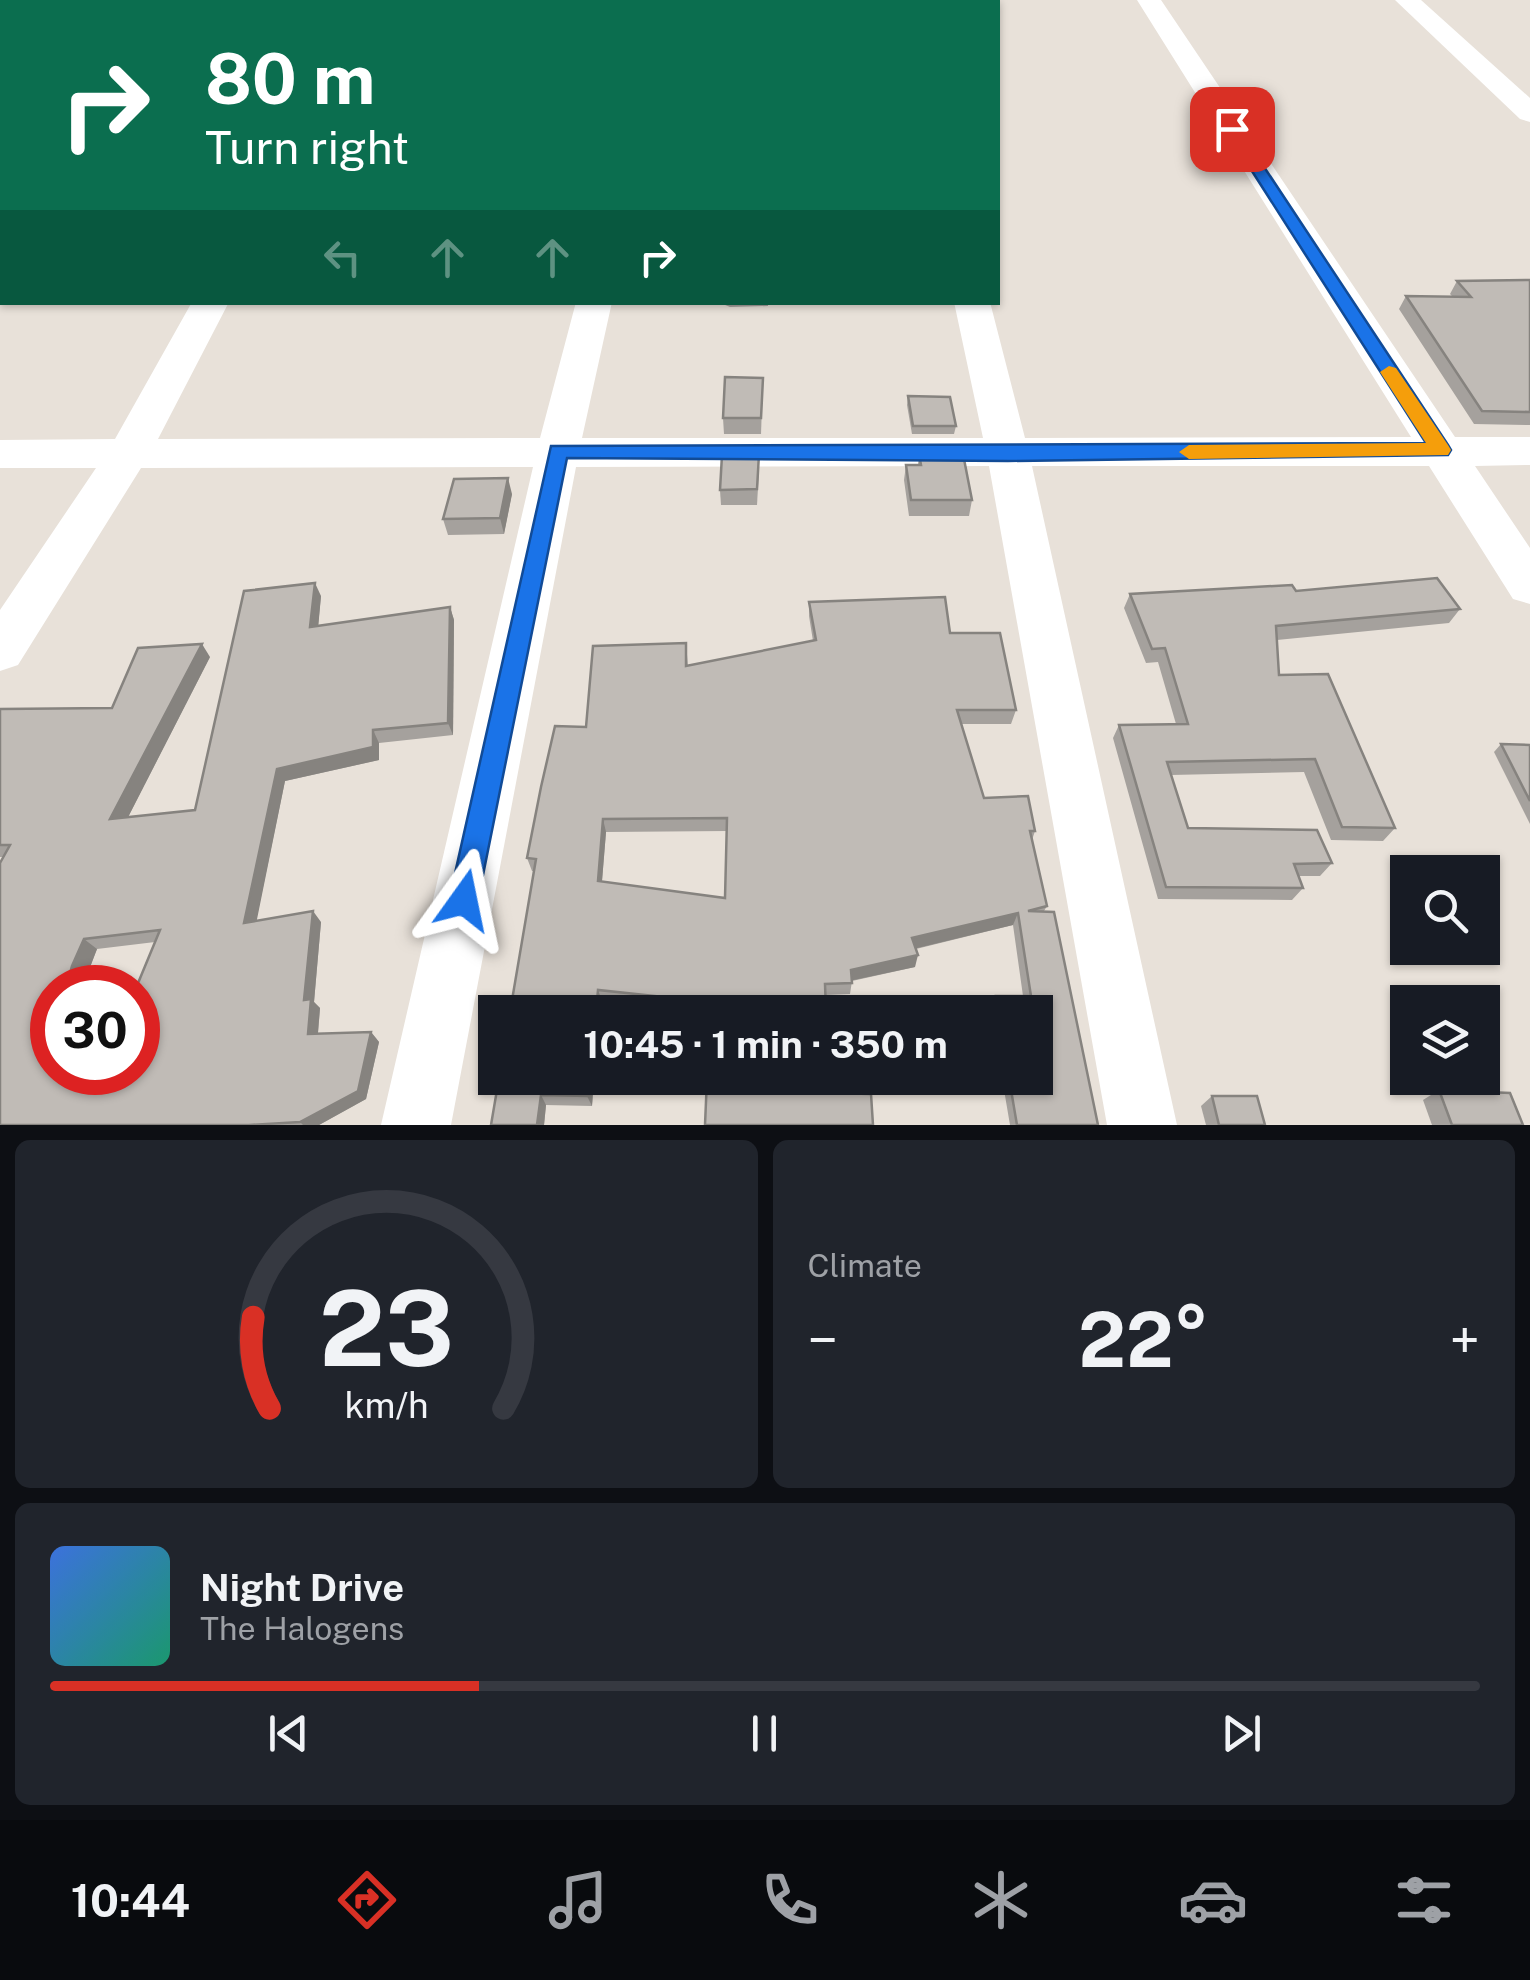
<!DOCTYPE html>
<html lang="en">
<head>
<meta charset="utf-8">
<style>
	:root { --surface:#171b24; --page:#20242c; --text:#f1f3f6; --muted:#9ea1a6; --line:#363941; --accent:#d93025 }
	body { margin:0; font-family:"Public Sans",sans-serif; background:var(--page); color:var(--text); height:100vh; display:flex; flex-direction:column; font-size:38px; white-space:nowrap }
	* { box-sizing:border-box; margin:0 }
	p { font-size:32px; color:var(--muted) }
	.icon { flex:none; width:55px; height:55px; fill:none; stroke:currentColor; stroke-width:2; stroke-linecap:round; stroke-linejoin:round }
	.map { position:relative; height:1125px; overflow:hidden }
	.panel { display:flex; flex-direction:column; gap:15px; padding:15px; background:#0d0f14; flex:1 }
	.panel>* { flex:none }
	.guide { position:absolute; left:0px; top:0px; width:1000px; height:305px; box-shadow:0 2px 8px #0004; background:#0b6e4f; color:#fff; overflow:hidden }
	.buttons { position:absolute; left:1390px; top:855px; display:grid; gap:20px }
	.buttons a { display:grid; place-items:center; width:110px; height:110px; border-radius:0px; background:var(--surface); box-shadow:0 2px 8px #0004; font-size:50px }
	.speed { position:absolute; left:30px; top:965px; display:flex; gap:20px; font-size:50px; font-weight:700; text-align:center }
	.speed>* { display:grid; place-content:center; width:130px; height:130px; border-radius:50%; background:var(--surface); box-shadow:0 2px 8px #0004; line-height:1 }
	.speed .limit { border:15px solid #d22; background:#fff; color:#111 }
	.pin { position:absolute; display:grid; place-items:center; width:85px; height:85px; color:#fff; margin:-42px; border-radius:20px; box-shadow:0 5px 15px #0006 }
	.me { position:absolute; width:110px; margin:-55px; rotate:12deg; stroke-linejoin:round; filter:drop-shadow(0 0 8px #0008) }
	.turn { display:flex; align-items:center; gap:35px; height:210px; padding:0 40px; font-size:45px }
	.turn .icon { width:130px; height:130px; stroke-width:2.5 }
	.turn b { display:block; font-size:70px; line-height:85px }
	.lanes { display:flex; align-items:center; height:95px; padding:0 40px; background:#0003; justify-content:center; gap:50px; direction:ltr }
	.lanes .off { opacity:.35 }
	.big { font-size:75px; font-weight:700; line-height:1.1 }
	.panel .card { flex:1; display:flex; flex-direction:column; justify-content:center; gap:15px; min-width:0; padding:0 35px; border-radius:15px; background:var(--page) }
	.panel .dial { align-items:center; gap:0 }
	.dial svg { height:260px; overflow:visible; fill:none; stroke:var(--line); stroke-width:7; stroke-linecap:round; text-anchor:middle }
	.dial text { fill:var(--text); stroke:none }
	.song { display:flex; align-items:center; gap:30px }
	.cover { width:120px; height:120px; border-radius:15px; background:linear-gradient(135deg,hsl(220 70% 55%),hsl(160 70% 35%)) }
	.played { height:10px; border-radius:5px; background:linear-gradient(90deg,var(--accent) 30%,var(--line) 30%) }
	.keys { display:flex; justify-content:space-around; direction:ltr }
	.heat { display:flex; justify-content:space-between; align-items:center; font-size:55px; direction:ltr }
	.panel .tiles { flex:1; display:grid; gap:15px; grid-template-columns:1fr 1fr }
	.card:last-child { grid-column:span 2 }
	.trip { position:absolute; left:478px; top:995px; width:575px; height:100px; border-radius:0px; background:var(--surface); box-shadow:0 2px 8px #0004; font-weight:700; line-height:100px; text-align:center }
	.menu { display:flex; height:160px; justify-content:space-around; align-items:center; background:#090b0e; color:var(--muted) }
	.menu .icon { width:70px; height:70px }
	.menu .on { color:var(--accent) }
	.menu b { font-size:45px; color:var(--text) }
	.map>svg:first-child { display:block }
</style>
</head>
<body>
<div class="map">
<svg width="1530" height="1125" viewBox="0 0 1530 1125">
	<rect width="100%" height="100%" fill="#e8e1d9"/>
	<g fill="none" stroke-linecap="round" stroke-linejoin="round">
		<g fill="#fff" fill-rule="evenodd">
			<rect x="606" y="0" width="24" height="2"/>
			<polygon points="888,0 912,0 913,2 889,2"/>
			<polygon points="1137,0 1161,0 1455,437 1530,437 1530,465 1475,466 1530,548 1530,604 1513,599 1429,466 1032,466 1177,1125 1107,1125 989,466 576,467 451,1125 381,1125 533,467 141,468 18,665 0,671 0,610 96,468 0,468 0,440 115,439 192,302 229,302 158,439 540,438 576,302 612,302 582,438 983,438 954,302 990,302 1025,438 1411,437"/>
			<polygon points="1395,0 1421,0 1530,98 1530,122 1520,119"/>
		</g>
		<g stroke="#e6aa63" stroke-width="55">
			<polyline points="308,2 312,0"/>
			<polyline points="0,264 2,262"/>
		</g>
	</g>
	<g fill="#a5a19d" fill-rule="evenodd">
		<polygon points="767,0 844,0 843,2 767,2"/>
		<polygon points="1530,280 1530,425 1474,424 1399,309 1406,296 1453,297 1450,294 1457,281"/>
		<polygon points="718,302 768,302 768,306 730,307"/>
		<polygon points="763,378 761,434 724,434 723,418"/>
		<polygon points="908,396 956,426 954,434 912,434 907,405"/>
		<polygon points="919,454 972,500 969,516 909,516 904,480 906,465 918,465"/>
		<polygon points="759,470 757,505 721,505 720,490"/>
		<polygon points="512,494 504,534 448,535 443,519"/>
		<polygon points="1296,591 1460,609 1449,623 1277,640 1279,675 1395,828 1383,841 1331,840 1304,772 1171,775 1188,828 1332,863 1320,876 1299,876 1303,888 1292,900 1158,899 1113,738 1119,725 1176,724 1158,662 1146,663 1124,608 1130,594"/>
		<path d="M321 596 318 626 450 607 454 620 453 735 379 743V760L285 781 256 921 321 922 314 1002 320 1008 318 1034 371 1032 379 1042 366 1099 319 1125H0L4 857H0V710L112 708 210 657 128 817 195 810ZM155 942 138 1072 52 988H82L97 949Z"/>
		<path d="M809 602 950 633 1016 710 1011 724H961L984 798 1035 831 1032 840 1047 906 1044 911 1098 1125H1010L1002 1078H1035V1012H992L991 1007 996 996H1023L1013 925 916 949 915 967 852 981 850 994 825 995 826 1012H706L602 1001 534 871H532L527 858 586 727 686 643 688 666 813 641 809 616ZM727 831 725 898 602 881 606 832Z"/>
		<polygon points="1501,744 1530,745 1530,824 1494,752"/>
		<polygon points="499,1078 594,1078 592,1106 546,1105 544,1125 491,1125"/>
		<polygon points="1439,1090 1523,1125 1432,1125 1423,1100"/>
		<polygon points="1212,1096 1265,1125 1206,1125 1201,1106"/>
	</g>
	<g fill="#86837f">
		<polygon points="508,478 512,494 504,534 500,518"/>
		<polygon points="315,583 321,596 317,640 310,627"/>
		<polygon points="450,607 454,620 453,735 448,723"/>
		<polygon points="202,644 210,657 121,831 110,819"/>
		<polygon points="373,730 379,743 379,760 285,781 254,934 244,923 277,769"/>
		<polygon points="603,819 606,832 601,893 598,881"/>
		<polygon points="313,911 321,922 314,1002 320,1008 317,1043 308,1034 304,1000"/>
		<polygon points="1018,913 1013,925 909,950 912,938"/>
		<polygon points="84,939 97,949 82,988 66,988 72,966"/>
		<polygon points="918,955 915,967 849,981 851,970"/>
		<polygon points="598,990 602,1001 600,1012 596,1012"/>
		<polygon points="371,1032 379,1042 366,1099 319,1125 303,1125 300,1122"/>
		<polygon points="589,1078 594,1078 592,1106 587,1096"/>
		<polygon points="541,1095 546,1105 544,1125 537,1125"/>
	</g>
	<g fill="#c0bbb6" stroke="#86837f" stroke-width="2.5" fill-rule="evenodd">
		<polygon points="1530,280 1530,412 1482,411 1406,296 1471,297 1457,281"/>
		<polygon points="725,377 763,378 761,418 723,418"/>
		<polygon points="908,396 950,397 956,426 913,426"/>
		<polygon points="759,454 757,489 720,490 722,455"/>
		<polygon points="919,454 963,454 972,500 911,500 906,465 921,465"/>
		<polygon points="508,478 500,518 443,519 454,479"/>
		<polygon points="1437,578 1460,609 1276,626 1279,675 1328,674 1395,828 1342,827 1315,759 1167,762 1188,828 1317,830 1332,863 1294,864 1303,888 1166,887 1119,725 1188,724 1165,648 1152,649 1130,594 1292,585 1296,591"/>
		<path d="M315 583 310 627 450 607 448 723 373 730V747L277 769 244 923 313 911 304 1000 311 999 308 1034 371 1032 358 1091 300 1122 249 1125H0V863L10 845H0V709L112 708 138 648 202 644 110 819 195 810 244 591ZM160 930 136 988H138V1072H52V988H66L72 966 84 939Z"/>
		<path d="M945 597 950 633H1000L1016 710H957L984 798 1028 796 1035 831H1030L1047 906 1028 911 1054 912 1098 1125H1017L1009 1078H1035V1012H999L996 996H1031L1018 913 912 938 918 955 851 970 852 983 825 984 826 1012H710L711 1002 598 990 596 1012H510L536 859 527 858 541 787 555 726 586 727 593 646 686 643V666L816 640 809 602ZM727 818 725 898 598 881 603 819Z"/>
		<polygon points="1501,744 1530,745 1530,801"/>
		<polygon points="499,1078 589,1078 587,1096 541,1095 537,1125 491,1125"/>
		<polygon points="707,1078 829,1078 830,1093 871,1094 873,1125 705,1125"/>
		<polygon points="1439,1090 1510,1093 1523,1125 1452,1125"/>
		<polygon points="1212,1096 1257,1096 1265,1125 1219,1125"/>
	</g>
	<polygon fill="#1a73e8" stroke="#114b97" stroke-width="2.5" points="1232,125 1239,129 1448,445 1451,450 1448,455 1008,461 567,458 478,900 474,910 464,914 453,910 449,900 551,446 1426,443 1225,129"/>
	<polygon fill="#f59e0b" points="1389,366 1396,368 1448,445 1451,450 1448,455 1189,459 1179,452 1189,445 1426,443 1380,372"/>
</svg>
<div class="buttons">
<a><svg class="icon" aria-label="search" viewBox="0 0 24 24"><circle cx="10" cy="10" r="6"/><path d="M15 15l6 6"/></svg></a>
<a><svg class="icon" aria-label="layers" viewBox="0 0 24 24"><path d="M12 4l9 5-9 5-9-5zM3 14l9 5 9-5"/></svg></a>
</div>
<div class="speed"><div class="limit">30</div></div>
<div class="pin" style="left:1232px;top:129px;background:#d93025"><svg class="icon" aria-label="arrive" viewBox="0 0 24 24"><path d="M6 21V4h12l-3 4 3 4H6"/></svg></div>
<svg class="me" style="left:464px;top:900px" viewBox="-20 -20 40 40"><path d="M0-17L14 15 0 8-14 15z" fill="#1a73e8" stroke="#fff" stroke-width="4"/></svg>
<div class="trip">10:45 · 1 min · 350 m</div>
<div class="guide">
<div class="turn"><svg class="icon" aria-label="right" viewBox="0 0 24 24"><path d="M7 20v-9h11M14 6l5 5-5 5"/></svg><div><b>80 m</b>Turn right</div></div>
<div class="lanes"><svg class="icon off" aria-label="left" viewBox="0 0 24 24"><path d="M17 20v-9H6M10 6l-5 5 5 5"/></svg><svg class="icon off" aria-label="ahead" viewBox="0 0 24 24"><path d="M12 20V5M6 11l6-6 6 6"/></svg><svg class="icon off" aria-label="ahead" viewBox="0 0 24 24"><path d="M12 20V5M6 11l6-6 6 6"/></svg><svg class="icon" aria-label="right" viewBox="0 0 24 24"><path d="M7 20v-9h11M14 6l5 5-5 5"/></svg></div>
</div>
</div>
<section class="panel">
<div class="tiles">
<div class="card dial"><svg viewBox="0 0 100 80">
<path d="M14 69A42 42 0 1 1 86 69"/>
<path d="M14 69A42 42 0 0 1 9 41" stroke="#d93025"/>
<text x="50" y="56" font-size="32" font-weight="700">23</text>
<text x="50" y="72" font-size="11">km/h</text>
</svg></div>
<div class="card"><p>Climate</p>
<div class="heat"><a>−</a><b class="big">22°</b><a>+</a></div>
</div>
<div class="card">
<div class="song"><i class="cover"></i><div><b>Night Drive</b><p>The Halogens</p></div></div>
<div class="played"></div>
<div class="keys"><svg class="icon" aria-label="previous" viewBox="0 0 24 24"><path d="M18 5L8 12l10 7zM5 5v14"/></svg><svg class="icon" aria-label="pause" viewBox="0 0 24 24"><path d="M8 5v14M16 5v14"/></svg><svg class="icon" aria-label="next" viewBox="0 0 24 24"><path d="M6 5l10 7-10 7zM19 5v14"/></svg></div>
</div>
</div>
</section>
<nav class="menu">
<b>10:44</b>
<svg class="icon on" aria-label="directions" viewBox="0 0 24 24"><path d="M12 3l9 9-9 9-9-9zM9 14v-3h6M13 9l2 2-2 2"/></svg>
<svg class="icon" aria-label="music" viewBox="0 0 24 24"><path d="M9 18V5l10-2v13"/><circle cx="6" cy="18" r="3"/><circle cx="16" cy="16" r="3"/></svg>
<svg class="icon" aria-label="phone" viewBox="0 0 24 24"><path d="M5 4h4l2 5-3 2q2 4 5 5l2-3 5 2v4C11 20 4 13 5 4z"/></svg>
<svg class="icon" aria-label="climate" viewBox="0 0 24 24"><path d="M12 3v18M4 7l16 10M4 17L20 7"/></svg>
<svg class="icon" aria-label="car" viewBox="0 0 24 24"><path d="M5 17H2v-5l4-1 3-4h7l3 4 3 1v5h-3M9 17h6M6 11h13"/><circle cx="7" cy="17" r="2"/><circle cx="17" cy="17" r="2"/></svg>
<svg class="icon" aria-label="filters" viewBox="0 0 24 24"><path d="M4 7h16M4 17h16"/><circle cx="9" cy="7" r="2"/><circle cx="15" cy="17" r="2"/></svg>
</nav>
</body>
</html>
